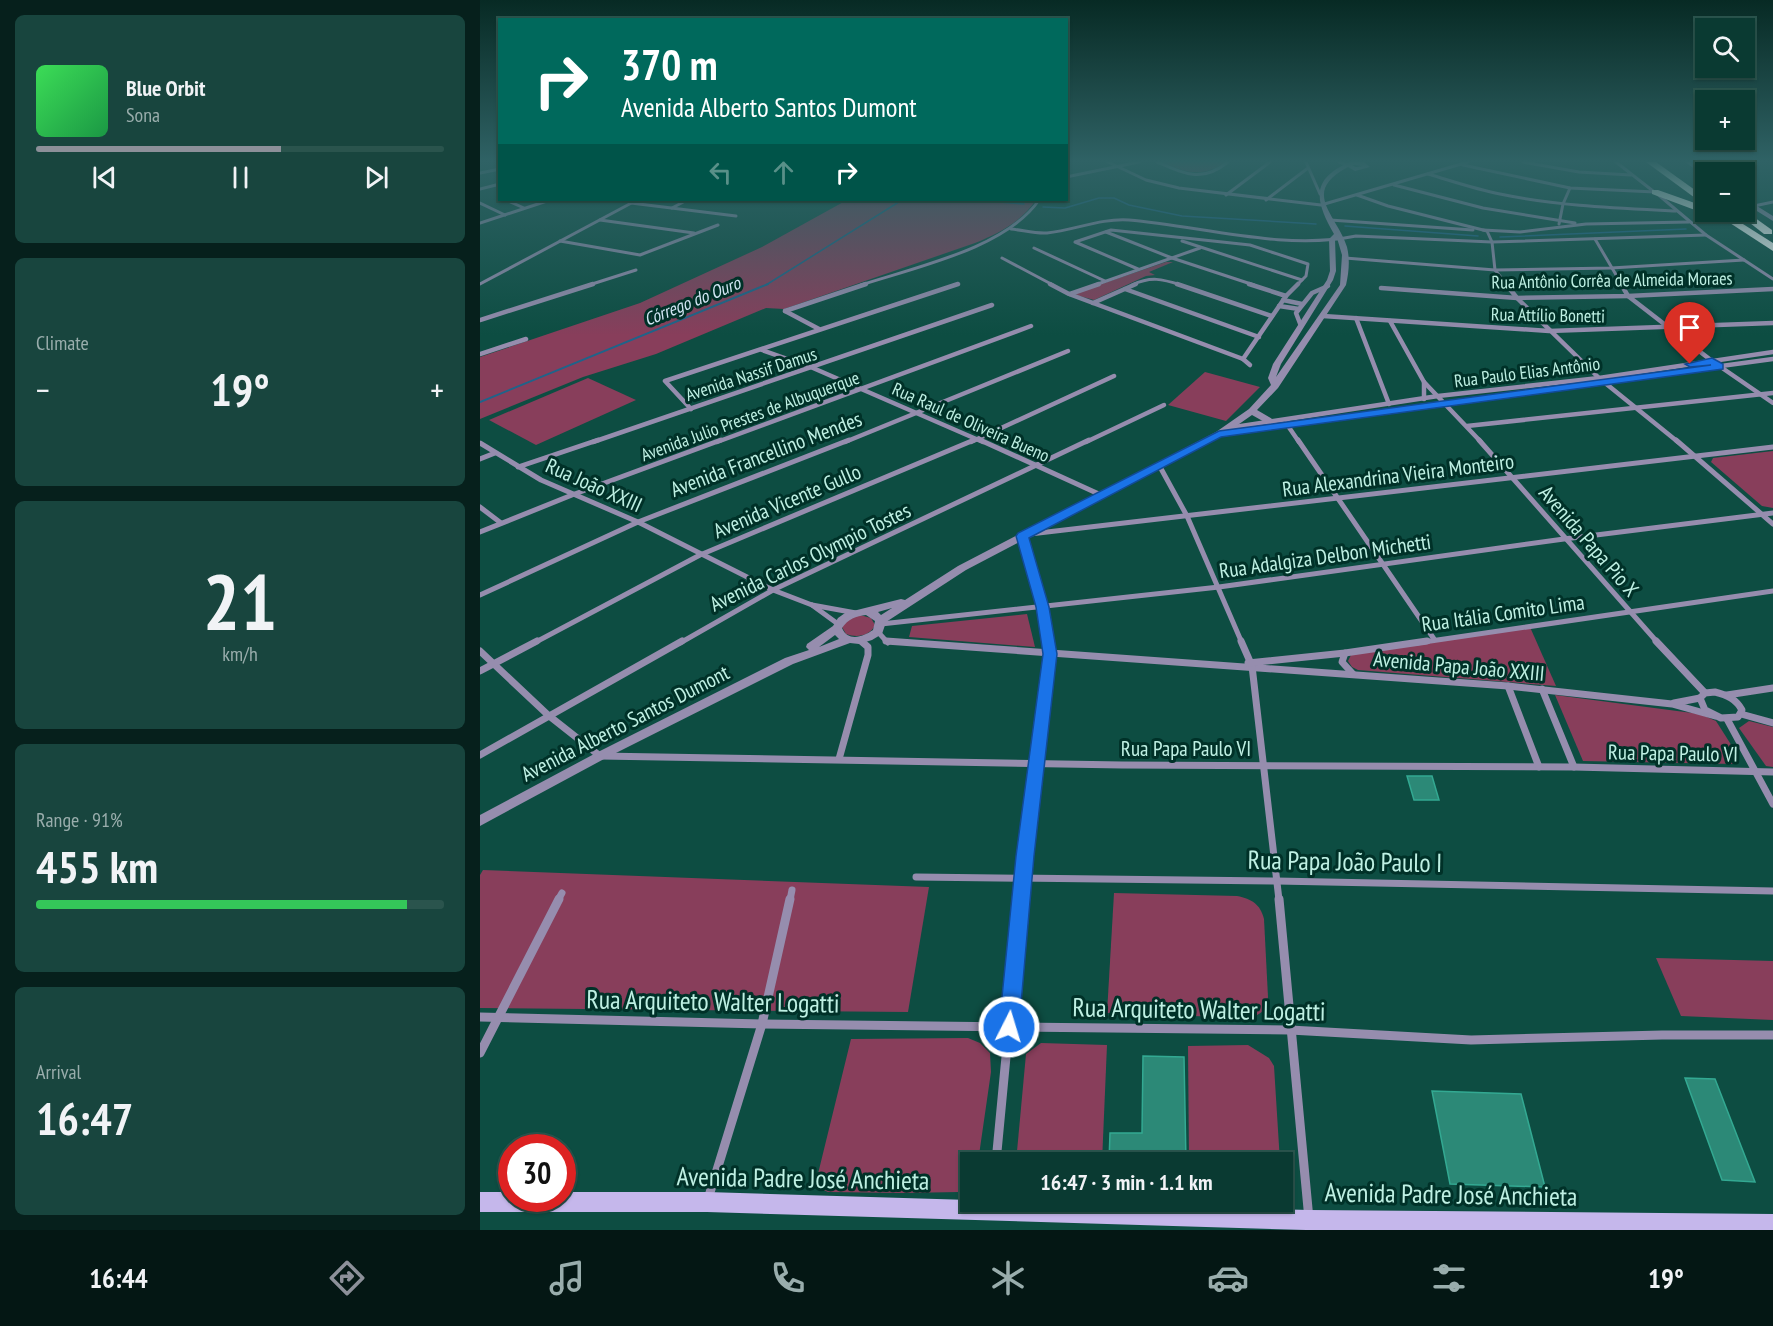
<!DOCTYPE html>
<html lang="en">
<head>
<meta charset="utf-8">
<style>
	:root { --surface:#0a3a32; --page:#18453e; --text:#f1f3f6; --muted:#99adac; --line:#2a544d; --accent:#8c9099 }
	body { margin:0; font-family:"PT Sans Narrow",sans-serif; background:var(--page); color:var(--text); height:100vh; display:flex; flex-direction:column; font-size:22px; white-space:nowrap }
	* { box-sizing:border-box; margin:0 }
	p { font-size:20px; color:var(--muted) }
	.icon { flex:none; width:33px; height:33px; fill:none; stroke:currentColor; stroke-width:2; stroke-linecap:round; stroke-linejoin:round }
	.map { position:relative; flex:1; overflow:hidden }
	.drawer { display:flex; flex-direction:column; gap:15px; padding:15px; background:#06201c; width:480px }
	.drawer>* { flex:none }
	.hud { position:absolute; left:18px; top:18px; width:570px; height:183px; border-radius:0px; box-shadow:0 2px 4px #0004,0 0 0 2px var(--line); background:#00695c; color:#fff; overflow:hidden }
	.buttons { position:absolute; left:1215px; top:18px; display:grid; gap:12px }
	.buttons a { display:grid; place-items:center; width:60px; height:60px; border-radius:0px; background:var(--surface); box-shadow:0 2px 4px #0004,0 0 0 2px var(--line); font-size:30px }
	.speed { position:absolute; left:18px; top:1134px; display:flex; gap:12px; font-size:30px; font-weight:700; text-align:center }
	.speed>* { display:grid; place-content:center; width:78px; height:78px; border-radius:50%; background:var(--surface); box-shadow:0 2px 4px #0004,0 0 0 2px var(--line); line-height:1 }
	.speed .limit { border:9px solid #d22; background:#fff; color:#111 }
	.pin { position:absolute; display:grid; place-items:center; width:51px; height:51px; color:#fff; margin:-62px -26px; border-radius:50% 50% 50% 0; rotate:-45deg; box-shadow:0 0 6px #0007 }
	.pin .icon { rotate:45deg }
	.me { position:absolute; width:66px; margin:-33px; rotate:5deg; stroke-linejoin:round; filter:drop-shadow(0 0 4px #0008) }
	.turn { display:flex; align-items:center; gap:21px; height:126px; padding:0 24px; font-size:27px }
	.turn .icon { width:78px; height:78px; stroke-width:2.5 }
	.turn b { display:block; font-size:42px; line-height:51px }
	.lanes { display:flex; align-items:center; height:57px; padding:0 24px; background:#0003; justify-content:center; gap:30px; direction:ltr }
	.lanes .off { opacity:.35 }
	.big { font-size:45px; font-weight:800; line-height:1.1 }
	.drawer .widget { flex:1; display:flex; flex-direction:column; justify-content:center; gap:9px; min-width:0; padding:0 21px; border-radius:9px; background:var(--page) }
	.drawer .dial { align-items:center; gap:0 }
	.dial b { font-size:78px; line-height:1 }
	.song { display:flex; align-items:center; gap:18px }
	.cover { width:72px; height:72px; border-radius:9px; background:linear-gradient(135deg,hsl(130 70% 55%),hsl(140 70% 35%)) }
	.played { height:6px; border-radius:3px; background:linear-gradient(90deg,var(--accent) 60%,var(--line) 60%) }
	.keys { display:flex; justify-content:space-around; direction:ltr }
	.heat { display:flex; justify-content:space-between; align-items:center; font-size:33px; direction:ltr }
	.charge { height:9px; border-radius:4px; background:linear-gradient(90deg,#34c759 91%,var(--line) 0) }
	.trip { position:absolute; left:480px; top:1152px; width:333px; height:60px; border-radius:0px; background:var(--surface); box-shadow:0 2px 4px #0004,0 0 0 2px var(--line); font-weight:800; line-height:60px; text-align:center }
	.tabs { display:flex; height:96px; justify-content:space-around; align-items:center; background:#041714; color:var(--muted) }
	.tabs .icon { width:42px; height:42px }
	.tabs .current { color:var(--accent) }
	.tabs b { font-size:27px; color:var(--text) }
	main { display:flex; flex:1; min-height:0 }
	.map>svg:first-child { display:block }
</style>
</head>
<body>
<main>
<section class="drawer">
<div class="widget">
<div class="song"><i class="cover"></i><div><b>Blue Orbit</b><p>Sona</p></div></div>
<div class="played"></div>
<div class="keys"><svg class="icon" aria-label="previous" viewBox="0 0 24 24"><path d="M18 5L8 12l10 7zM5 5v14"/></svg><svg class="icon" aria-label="pause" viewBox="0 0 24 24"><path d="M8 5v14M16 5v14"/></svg><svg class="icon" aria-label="next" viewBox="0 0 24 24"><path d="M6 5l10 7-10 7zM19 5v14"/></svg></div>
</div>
<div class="widget"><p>Climate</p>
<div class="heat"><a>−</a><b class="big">19°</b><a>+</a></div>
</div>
<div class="widget dial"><b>21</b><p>km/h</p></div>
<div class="widget"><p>Range · 91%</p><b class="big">455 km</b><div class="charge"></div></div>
<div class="widget"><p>Arrival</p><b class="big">16:47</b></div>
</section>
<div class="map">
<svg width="1293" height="1230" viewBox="0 0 1293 1230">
	<rect width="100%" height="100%" fill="#0d4d42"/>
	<g fill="#883e5b">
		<path d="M681 162H746C722 178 706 173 681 162Z"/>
		<path d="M367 200H556C541 222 519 233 495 243L304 309 286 308 176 354 103 377 0 419V357L160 303 282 247Z"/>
		<polygon points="686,262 693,262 669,272 675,275 666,276 614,300 596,295 598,292"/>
		<polygon points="725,372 780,387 746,421 688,405"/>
		<polygon points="108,378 156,400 56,445 9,420"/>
		<polygon points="1293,451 1293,508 1282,506 1231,462 1233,458"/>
		<polygon points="547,614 555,647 429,637 432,626"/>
		<path d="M380 615 391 618 395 625C390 636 377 638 366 634L362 627 368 619Z"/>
		<polygon points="1050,627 1076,686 878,670 872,667 868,661 871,655"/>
		<polygon points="1075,695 1220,714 1236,721 1257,754 1254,764 1103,761"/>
		<polygon points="1269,721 1293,727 1293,767 1286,766 1259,728"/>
		<polygon points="3,870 449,887 428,1012 0,1008 0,875"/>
		<path d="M634 893 757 896C772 899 780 904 784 919L788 997C786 1010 782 1014 770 1018L627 1013Z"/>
		<polygon points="1176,958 1293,961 1293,1020 1201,1016"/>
		<polygon points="488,1038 500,1043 510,1053 511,1072 498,1162 490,1162 490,1186 480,1192 423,1193 348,1192 335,1186 371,1039"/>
		<polygon points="561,1043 627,1045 622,1162 536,1162 546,1054"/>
		<polygon points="768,1045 789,1058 794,1066 800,1162 709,1162 708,1046"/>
	</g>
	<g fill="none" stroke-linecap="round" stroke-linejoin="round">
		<g stroke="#1e648a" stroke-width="1.5">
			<polyline points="491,200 544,204"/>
			<polyline points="563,207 585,208 619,198 634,198 649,205 702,216 836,224"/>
			<polyline points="865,226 998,236"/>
			<polyline points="1020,237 1206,229"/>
			<polyline points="286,285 422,200"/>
		</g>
		<polyline stroke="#1e648a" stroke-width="2" points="0,402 288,284"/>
	</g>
	<g fill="#2c8977" stroke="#33a992" stroke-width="1.5">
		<polygon points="927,776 952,776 959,800 934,800"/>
		<polygon points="663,1056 704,1057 706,1162 629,1162 630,1133 662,1133"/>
		<polygon points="1205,1078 1235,1079 1275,1182 1242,1180"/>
		<polygon points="952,1091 1041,1094 1065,1187 970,1184"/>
	</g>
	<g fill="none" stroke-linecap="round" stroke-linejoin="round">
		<g stroke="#968dae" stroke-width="3">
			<polyline points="628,162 666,180 699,188 841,205 988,162"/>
			<path d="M677 162C705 174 722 183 748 162"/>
			<polyline points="826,162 840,194"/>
			<polyline points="859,162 868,165"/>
			<polyline points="1043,162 1099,172 1151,175"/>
			<polyline points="1136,162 1173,191"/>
			<polyline points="983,165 1090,188 1175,192 1226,235 1293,279"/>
			<polyline points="0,173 20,169"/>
			<path d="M948 174C972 181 995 189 1020 194 1078 206 1137 208 1196 211"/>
			<polyline points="586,177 659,162"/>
			<polyline points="914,185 1003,208 1095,223"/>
			<polyline points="0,189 20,184"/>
			<polyline points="746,195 790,162"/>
			<polyline points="877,195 908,206 1007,231 1012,242 1015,270 1027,285"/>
			<polyline points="26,200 44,208"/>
			<polyline points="786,200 828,168"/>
			<polyline points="0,203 25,215"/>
			<polyline points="151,203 256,216"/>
			<polyline points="1274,206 1293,202"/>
			<polyline points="192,208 207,200"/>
			<polyline points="120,220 214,233"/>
			<polyline points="850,220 993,230"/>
			<polyline points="0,223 70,200"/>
			<polyline points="1079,224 1083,204 1090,188"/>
			<path d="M531 229C542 230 556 234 567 233 595 230 621 218 649 220 721 226 803 251 876 236L1012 242 1226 235"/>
			<polyline points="1003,230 1040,232 1106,224 1209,222"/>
			<polyline points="626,232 692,258 774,285"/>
			<polyline points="1115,239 1142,285"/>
			<polyline points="80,241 160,255 238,225"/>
			<polyline points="702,241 822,280"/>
			<polyline points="554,248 625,281"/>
			<polyline points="522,258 573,285"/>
			<polyline points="865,258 1015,270 1131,268 1264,260"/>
			<polyline points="658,269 595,242 631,230 770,245 828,264 826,276 817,285"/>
			<polyline points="0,284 157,200"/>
			<polyline points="109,285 156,270"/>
			<path d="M381 285C436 267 526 248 559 200"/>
			<polyline points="474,285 478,284"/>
			<polyline points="615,285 720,248"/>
			<path d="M652 285C671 276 682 279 701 285"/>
		</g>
		<g stroke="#968dae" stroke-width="4.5">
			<polyline points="570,284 589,294 763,359 770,365"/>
			<polyline points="697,284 792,316"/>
			<polyline points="769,284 806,296"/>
			<polyline points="1026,284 1037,298 1119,378 1198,442"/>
			<polyline points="1141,284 1148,296 1232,361 1293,403"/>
			<polyline points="901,288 1037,298 1148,296 1293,289"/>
			<polyline points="645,289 779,337"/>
			<polyline points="590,294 619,284"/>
			<polyline points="803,300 822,304"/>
			<polyline points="613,303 656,284"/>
			<polyline points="799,306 819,309"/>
			<polyline points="305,311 386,284"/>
			<polyline points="305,311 339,329"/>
			<polyline points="843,316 1069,331 1293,323"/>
			<polyline points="876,318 909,404"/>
			<polyline points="0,320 113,284"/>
			<polyline points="910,321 944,382 1001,442"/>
			<polyline points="821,326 816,313 832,293 848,286"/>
			<polyline points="282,350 333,368 503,442"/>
			<polyline points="0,354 46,339"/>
			<polyline points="763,359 806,296 818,284"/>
			<polyline points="944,382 944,399"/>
			<polyline points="211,409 185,381 478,284"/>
			<polyline points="806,423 819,442"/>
			<polyline points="987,426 1293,393"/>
			<polyline points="748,428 958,396 1119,378 1293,352"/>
			<polyline points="739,434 1293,359"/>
			<polyline points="113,442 512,305"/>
			<polyline points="237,442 551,326"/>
			<polyline points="365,442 588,351"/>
			<polyline points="491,442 634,376"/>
			<polyline points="606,442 684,405"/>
		</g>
		<g stroke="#968dae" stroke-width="5">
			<polyline points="500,440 621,495"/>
			<polyline points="818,440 954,639"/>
			<polyline points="999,440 1178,643"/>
			<polyline points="1196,440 1293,524"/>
			<polyline points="0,443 61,480 158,522 293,590 332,605 376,613"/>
			<polyline points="0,459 15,453"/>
			<polyline points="679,465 707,516 762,643"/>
			<polyline points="38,467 118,440"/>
			<polyline points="0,507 21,523"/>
			<polyline points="0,532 92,495 241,440"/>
			<polyline points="550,534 1293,447"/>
			<polyline points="543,536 562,607 568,643"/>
			<polyline points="0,595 158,522 369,440"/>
			<polyline points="332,605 358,624"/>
			<polyline points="401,624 739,587 1084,539 1293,513"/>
			<polyline points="398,632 408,643"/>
			<polyline points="380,640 383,643"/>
			<polyline points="54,643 220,555 494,440"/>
			<polyline points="200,643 293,590 609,440"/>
			<polyline points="937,643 1293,591"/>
		</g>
		<g stroke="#968dae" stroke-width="7">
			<polyline points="406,641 1028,686 1192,704 1235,716"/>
			<polyline points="761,641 772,666 799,900"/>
			<polyline points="1176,641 1225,693"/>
			<polyline points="0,651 68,715 120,756 642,765 1094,767 1293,772"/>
			<polyline points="865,653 862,662 873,674"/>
			<polyline points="768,663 865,653 947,641"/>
			<polyline points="0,671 57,641"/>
			<polyline points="1028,686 1059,767"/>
			<polyline points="1062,689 1094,767"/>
			<path d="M1235 692C1247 695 1256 699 1262 710L1258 717 1241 718 1225 710 1220 698 1225 693Z"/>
			<polyline points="1247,695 1293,688"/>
			<polyline points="1194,703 1220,698"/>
			<polyline points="1261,714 1293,723"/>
			<polyline points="1247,719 1293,804"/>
			<polyline points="0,755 202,641"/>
			<polyline points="359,759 388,655 388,647 381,641"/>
			<polyline points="436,877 797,881 1293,891"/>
			<polyline points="78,900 82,893"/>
			<polyline points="310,900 312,890"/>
			<polyline points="541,900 570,654 568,641"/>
		</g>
		<g stroke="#968dae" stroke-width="9">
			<polyline points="799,899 830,1230"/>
			<polyline points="0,1017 282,1024 810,1030 991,1040 1182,1035 1293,1035"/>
			<polyline points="0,1053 79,899"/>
			<polyline points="516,1162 541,899"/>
			<polyline points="228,1199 282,1024 310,899"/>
		</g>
		<g fill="#968dae" fill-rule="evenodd">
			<path d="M870 162H884L890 167 875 171 868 167C820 192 857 215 867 247 870 259 869 272 866 285L798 388 777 410 794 420V424H788L772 415 742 436 486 570 406 622 402 634 392 640 379 644 370 643 313 664 124 759 0 826V815L116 753 305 658 329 650 326 647 327 644 353 626 358 618 365 613 421 599 425 600 478 566 736 432 769 409 791 385 788 378 793 364 847 280 850 271 849 239 854 234C835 201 830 179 870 162ZM872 165H874L883 166 876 167ZM857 238 862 255 860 285 796 377 801 364 853 280 856 271 855 239ZM412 608 401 615 398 612ZM386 615 395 621 393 630C383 637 368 642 362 628 368 619 376 616 386 615ZM355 635 359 639 339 647Z"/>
			<polygon points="1205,162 1211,162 1226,173 1226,177"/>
			<polygon points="1264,198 1293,216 1293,221 1264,203"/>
		</g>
		<polygon fill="#c5b7eb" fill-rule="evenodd" points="0,1192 32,1192 32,1198 82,1198 82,1192 227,1192 490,1200 490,1202 829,1210 1293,1214 1293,1230 826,1230 227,1212 0,1212"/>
		<g fill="#fff" fill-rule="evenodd">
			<polygon points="1166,162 1176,162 1226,198 1226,206"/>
			<polygon points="1172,190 1178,190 1226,207 1226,212 1231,212 1223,213 1172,194"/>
			<polygon points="1264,210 1292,230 1292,234 1284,234 1256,212"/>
			<polygon points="1233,212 1244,212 1293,243 1293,251"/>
		</g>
	</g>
	<linearGradient id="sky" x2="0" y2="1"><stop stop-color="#072a24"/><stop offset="0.48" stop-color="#2f6265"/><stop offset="1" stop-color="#2f6265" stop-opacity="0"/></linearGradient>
	<rect width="1293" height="335" fill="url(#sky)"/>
	<polygon fill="#1a73e8" stroke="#114b97" stroke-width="1.5" points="1232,358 1243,364 1243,369 741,437 549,538 569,607 577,654 554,856 539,1027 536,1034 529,1036 522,1034 519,1027 536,856 563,654 556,607 536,536 538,533 739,431 1231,365 1210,367 1205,364"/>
	<g text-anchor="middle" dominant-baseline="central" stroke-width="6" stroke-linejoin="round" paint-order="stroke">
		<g font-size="18" fill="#bef0e3" stroke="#003128">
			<text transform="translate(1132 280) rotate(-1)">Rua Antônio Corrêa de Almeida Moraes</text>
			<text transform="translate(1068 315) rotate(1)">Rua Attílio Bonetti</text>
			<text transform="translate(1047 372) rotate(-7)">Rua Paulo Elias Antônio</text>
			<text transform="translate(271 374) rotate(-18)">Avenida Nassif Damus</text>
			<text transform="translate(270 416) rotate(-20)">Avenida Julio Prestes de Albuquerque</text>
			<text transform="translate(491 422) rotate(24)">Rua Raul de Oliveira Bueno</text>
		</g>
		<g font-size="18" font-style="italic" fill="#d2e6f4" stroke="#003128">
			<text transform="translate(212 301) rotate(-22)">Córrego do Ouro</text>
		</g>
		<g font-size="21" fill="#bef0e3" stroke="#003128">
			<text transform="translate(286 454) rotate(-21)">Avenida Francellino Mendes</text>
			<text transform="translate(918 475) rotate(-7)">Rua Alexandrina Vieira Monteiro</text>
			<text transform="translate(114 485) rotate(24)">Rua João XXIII</text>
			<text transform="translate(307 501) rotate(-23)">Avenida Vicente Gullo</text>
			<text transform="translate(1109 541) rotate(49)">Avenida Papa Pio X</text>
			<text transform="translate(845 556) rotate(-8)">Rua Adalgiza Delbon Michetti</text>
			<text transform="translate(330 557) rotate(-26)">Avenida Carlos Olympio Tostes</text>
			<text transform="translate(1023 613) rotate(-8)">Rua Itália Comito Lima</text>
			<text transform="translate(979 666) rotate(5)">Avenida Papa João XXIII</text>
			<text transform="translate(145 723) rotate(-27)">Avenida Alberto Santos Dumont</text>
			<text x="706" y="748">Rua Papa Paulo VI</text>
			<text transform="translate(1193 753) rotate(1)">Rua Papa Paulo VI</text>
		</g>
		<g font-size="26" fill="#bef0e3" stroke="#003128">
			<text transform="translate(865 861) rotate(1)">Rua Papa João Paulo I</text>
			<text transform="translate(233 1001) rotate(1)">Rua Arquiteto Walter Logatti</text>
			<text transform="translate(719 1009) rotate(1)">Rua Arquiteto Walter Logatti</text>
			<text transform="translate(323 1178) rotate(1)">Avenida Padre José Anchieta</text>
			<text transform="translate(971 1194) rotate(1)">Avenida Padre José Anchieta</text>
		</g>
	</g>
</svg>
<div class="buttons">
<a><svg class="icon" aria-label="search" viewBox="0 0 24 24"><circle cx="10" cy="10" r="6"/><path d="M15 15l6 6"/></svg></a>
<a>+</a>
<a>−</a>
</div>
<div class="speed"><div class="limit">30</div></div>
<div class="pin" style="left:1210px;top:364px;background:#d93025"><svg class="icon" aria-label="arrive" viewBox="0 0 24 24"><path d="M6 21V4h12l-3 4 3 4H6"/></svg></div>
<svg class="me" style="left:529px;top:1027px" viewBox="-20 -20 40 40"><circle r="17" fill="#1a73e8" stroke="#fff" stroke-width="3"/><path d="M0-11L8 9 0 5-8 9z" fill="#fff"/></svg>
<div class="trip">16:47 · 3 min · 1.1 km</div>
<div class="hud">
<div class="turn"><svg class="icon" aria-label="right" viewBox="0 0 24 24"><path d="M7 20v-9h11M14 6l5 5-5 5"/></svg><div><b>370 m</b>Avenida Alberto Santos Dumont</div></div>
<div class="lanes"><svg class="icon off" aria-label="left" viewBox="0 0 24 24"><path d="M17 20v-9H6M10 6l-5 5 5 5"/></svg><svg class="icon off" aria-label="ahead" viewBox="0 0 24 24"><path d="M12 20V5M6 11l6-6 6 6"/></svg><svg class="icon" aria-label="right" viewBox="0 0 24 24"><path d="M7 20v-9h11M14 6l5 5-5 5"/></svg></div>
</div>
</div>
</main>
<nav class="tabs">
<b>16:44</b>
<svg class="icon current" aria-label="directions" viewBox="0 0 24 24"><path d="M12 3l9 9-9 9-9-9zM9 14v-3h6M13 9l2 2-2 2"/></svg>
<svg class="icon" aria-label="music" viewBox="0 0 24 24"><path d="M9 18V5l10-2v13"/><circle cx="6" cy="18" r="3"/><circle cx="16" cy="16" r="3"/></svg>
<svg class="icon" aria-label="phone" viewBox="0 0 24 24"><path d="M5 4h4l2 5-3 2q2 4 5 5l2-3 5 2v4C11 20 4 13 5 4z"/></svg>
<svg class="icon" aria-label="climate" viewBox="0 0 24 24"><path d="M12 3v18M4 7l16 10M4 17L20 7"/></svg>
<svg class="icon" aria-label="car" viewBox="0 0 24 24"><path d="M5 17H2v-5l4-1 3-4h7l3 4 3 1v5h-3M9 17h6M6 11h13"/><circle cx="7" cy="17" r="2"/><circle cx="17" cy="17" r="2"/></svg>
<svg class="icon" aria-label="filters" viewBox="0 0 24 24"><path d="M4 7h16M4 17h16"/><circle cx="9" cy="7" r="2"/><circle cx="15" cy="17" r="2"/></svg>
<b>19°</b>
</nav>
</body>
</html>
